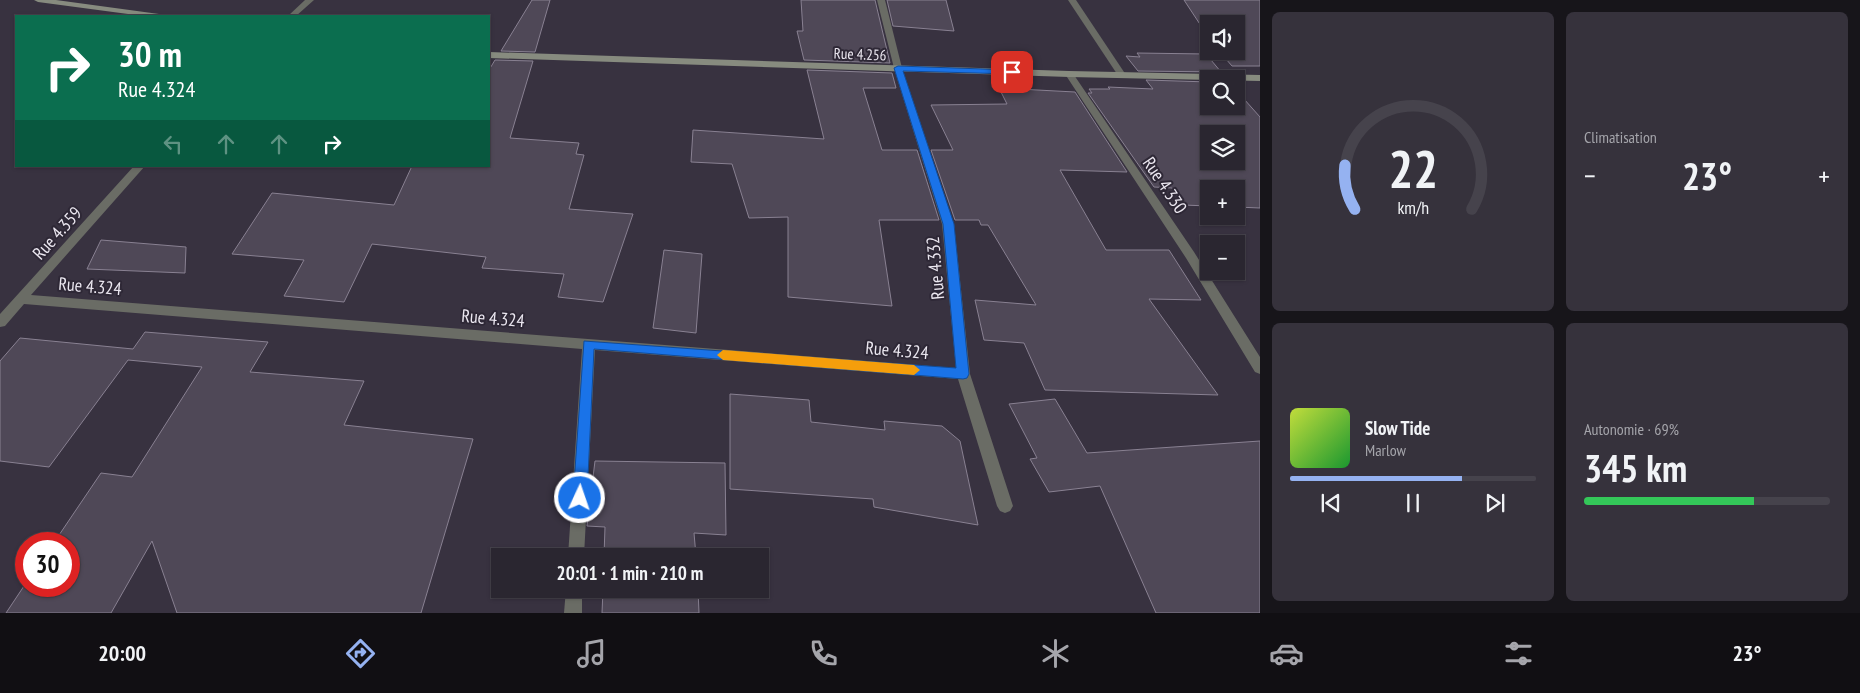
<!DOCTYPE html>
<html lang="fr">
<head>
<meta charset="utf-8">
<style>
	:root { --surface:#2a2630; --page:#36323c; --text:#f1f3f6; --muted:#a5a5ab; --line:#46434c; --accent:#95b2f1 }
	body { margin:0; font-family:"PT Sans Narrow",sans-serif; background:var(--page); color:var(--text); height:100vh; display:flex; flex-direction:column; font-size:19px; white-space:nowrap }
	* { box-sizing:border-box; margin:0 }
	p { font-size:16px; color:var(--muted) }
	.icon { flex:none; width:28px; height:28px; fill:none; stroke:currentColor; stroke-width:2; stroke-linecap:round; stroke-linejoin:round }
	.map { position:relative; flex:1; overflow:hidden }
	.side { display:flex; flex-direction:column; gap:12px; padding:12px; background:#17151a; width:600px }
	.side>* { flex:none }
	.hud { position:absolute; left:15px; top:15px; width:475px; height:152px; border-radius:0px; box-shadow:0 1px 4px #0004,0 0 0 1px var(--line); background:#0b6e4f; color:#fff; overflow:hidden }
	.fabs { position:absolute; left:1200px; top:15px; display:grid; gap:10px }
	.fabs a { display:grid; place-items:center; width:45px; height:45px; border-radius:0px; background:var(--surface); box-shadow:0 1px 4px #0004,0 0 0 1px var(--line); font-size:25px }
	.speed { position:absolute; left:15px; top:532px; display:flex; gap:10px; font-size:25px; font-weight:700; text-align:center }
	.speed>* { display:grid; place-content:center; width:65px; height:65px; border-radius:50%; background:var(--surface); box-shadow:0 1px 4px #0004,0 0 0 1px var(--line); line-height:1 }
	.speed .limit { border:8px solid #d22; background:#fff; color:#111 }
	.pin { position:absolute; display:grid; place-items:center; width:42px; height:42px; color:#fff; margin:-21px; border-radius:10px; box-shadow:0 2px 8px #0006 }
	.me { position:absolute; width:55px; margin:-28px; rotate:3deg; stroke-linejoin:round; filter:drop-shadow(0 0 4px #0008) }
	.turn { display:flex; align-items:center; gap:18px; height:105px; padding:0 20px; font-size:22px }
	.turn .icon { width:65px; height:65px; stroke-width:2.5 }
	.turn b { display:block; font-size:35px; line-height:42px }
	.lanes { display:flex; align-items:center; height:48px; padding:0 20px; background:#0003; justify-content:center; gap:25px; direction:ltr }
	.lanes .off { opacity:.35 }
	.big { font-size:38px; font-weight:600; line-height:1.1 }
	.side .widget { flex:1; display:flex; flex-direction:column; justify-content:center; gap:8px; min-width:0; padding:0 18px; border-radius:8px; background:var(--page) }
	.side .dial { align-items:center; gap:0 }
	.dial svg { height:130px; overflow:visible; fill:none; stroke:var(--line); stroke-width:7; stroke-linecap:round; text-anchor:middle }
	.dial text { fill:var(--text); stroke:none }
	.song { display:flex; align-items:center; gap:15px }
	.cover { width:60px; height:60px; border-radius:8px; background:linear-gradient(135deg,hsl(70 70% 55%),hsl(130 70% 35%)) }
	.played { height:5px; border-radius:2px; background:linear-gradient(90deg,var(--accent) 70%,var(--line) 70%) }
	.keys { display:flex; justify-content:space-around; direction:ltr }
	.heat { display:flex; justify-content:space-between; align-items:center; font-size:28px; direction:ltr }
	.charge { height:8px; border-radius:4px; background:linear-gradient(90deg,#34c759 69%,var(--line) 0) }
	.side .tiles { flex:1; display:grid; gap:12px; grid-template-columns:repeat(2,1fr) }
	.trip { position:absolute; left:491px; top:548px; width:278px; height:50px; border-radius:0px; background:var(--surface); box-shadow:0 1px 4px #0004,0 0 0 1px var(--line); font-weight:600; line-height:50px; text-align:center }
	.tabs { display:flex; height:80px; justify-content:space-around; align-items:center; background:#110f13; color:var(--muted) }
	.tabs .icon { width:35px; height:35px }
	.tabs .selected { color:var(--accent) }
	.tabs b { font-size:22px; color:var(--text) }
	main { display:flex; flex:1; min-height:0 }
	.map>svg:first-child { display:block }
</style>
</head>
<body>
<main>
<div class="map">
<svg width="1260" height="613" viewBox="0 0 1260 613">
	<rect width="100%" height="100%" fill="#383240"/>
	<g fill="#4f4857" stroke="#898192" fill-rule="evenodd">
		<polygon points="532,0 550,0 535,52 501,51"/>
		<polygon points="801,0 875,0 890,63 804,60 797,31 803,31"/>
		<polygon points="887,0 946,0 954,31 893,26"/>
		<polygon points="1184,0 1260,0 1260,66 1232,66 1219,51 1236,51 1236,24 1209,24 1209,38"/>
		<polygon points="1137,53 1206,54 1221,72 1138,71 1126,56 1140,57"/>
		<polygon points="495,60 533,61 510,138 579,143 576,154 584,155 569,209 633,214 603,302 558,297 564,274 482,268 486,257 372,244 344,302 284,296 304,260 232,254 272,193 394,205 412,166 489,166 489,70"/>
		<polygon points="807,70 892,73 896,88 863,88 882,150 917,150 939,220 879,220 892,306 788,297 788,217 749,218 732,164 691,162 693,130 824,139"/>
		<path d="M1146 80 1209 82V106H1236V90L1260 117V208L1236 207V189H1209V206L1183 205 1172 188 1154 187 1088 93H1092L1089 89H1110L1108 87 1153 89ZM1209 134H1236V161H1209Z"/>
		<polygon points="999,88 1075,92 1127,172 1060,170 1106,250 1169,250 1201,300 1149,299 1218,395 1045,390 1024,343 984,340 975,300 1036,305 988,225 981,225 979,220 955,220 931,150 953,150 931,105 1007,104"/>
		<polygon points="101,240 186,247 185,273 87,269"/>
		<polygon points="664,250 702,254 696,333 653,328"/>
		<polygon points="145,332 268,342 250,372 364,381 344,425 473,439 421,613 177,613 152,541 111,613 6,613 26,583 26,586 69,586 69,544 53,544 101,473 132,477 202,367 128,360 49,467 0,461 0,361 20,338 133,349"/>
		<polygon points="730,394 809,400 811,422 885,430 884,421 942,426 960,441 978,525 874,507 873,499 730,489"/>
		<polygon points="1055,399 1087,453 1260,441 1260,613 1156,613 1100,486 1049,492 1030,459 1037,458 1009,404"/>
		<polygon points="595,461 725,463 726,535 694,533 696,556 604,556 605,527 587,526"/>
		<polygon points="603,589 698,589 699,613 602,613"/>
	</g>
	<g fill="none" stroke-linecap="round" stroke-linejoin="round">
		<g fill="#6a6c65" fill-rule="evenodd">
			<polygon points="305,0 314,0 296,16 288,16"/>
			<polygon points="877,0 885,0 902,68 954,224 970,374 1013,506 1010,511 1005,513 1000,511 997,506 958,379 595,350 584,556 568,556 582,349 24,304 5,326 0,327 0,314 134,166 145,166 31,295 956,368 942,224 894,68"/>
			<polygon points="1068,0 1076,0 1126,75 1125,77 1119,77"/>
			<polygon points="1069,71 1072,72 1194,252 1260,357 1260,374 1255,372 1186,258 1065,74"/>
			<polygon points="566,589 582,589 582,613 564,613"/>
		</g>
		<g fill="#878b7f" fill-rule="evenodd">
			<polygon points="34,0 56,0 159,14 163,16 143,16 38,2"/>
			<polygon points="489,52 1069,71 1260,75 1260,81 1069,77 489,58"/>
		</g>
	</g>
	<polygon fill="#1a73e8" stroke="#114b97" points="898,66 1012,70 1016,72 1012,74 903,71 954,224 969,374 967,378 963,379 594,349 587,498 585,503 580,505 575,503 573,498 584,341 956,368 943,224 894,68"/>
	<polygon fill="#f59e0b" points="723,350 914,365 920,370 914,375 723,360 717,355"/>
	<g text-anchor="middle" dominant-baseline="central" stroke-width="4" stroke-linejoin="round" paint-order="stroke">
		<g font-size="15" fill="#ece8f1" stroke="#2e2836">
			<text transform="translate(860 54) rotate(2)">Rue 4.256</text>
		</g>
		<g font-size="18" fill="#ece8f1" stroke="#2e2836">
			<text transform="translate(1165 185) rotate(56)">Rue 4.330</text>
			<text transform="translate(57 233) rotate(-48)">Rue 4.359</text>
			<text transform="translate(935 268) rotate(-95)">Rue 4.332</text>
			<text transform="translate(90 286) rotate(5)">Rue 4.324</text>
			<text transform="translate(493 318) rotate(5)">Rue 4.324</text>
			<text transform="translate(897 350) rotate(5)">Rue 4.324</text>
		</g>
	</g>
</svg>
<div class="fabs">
<a><svg class="icon" aria-label="sound" viewBox="0 0 24 24"><path d="M4 9h4l5-4v14l-5-4H4zM17 9q2 3 0 6"/></svg></a>
<a><svg class="icon" aria-label="search" viewBox="0 0 24 24"><circle cx="10" cy="10" r="6"/><path d="M15 15l6 6"/></svg></a>
<a><svg class="icon" aria-label="layers" viewBox="0 0 24 24"><path d="M12 4l9 5-9 5-9-5zM3 14l9 5 9-5"/></svg></a>
<a>+</a>
<a>−</a>
</div>
<div class="speed"><div class="limit">30</div></div>
<div class="pin" style="left:1012px;top:72px;background:#d93025"><svg class="icon" aria-label="arrive" viewBox="0 0 24 24"><path d="M6 21V4h12l-3 4 3 4H6"/></svg></div>
<svg class="me" style="left:580px;top:498px" viewBox="-20 -20 40 40"><circle r="17" fill="#1a73e8" stroke="#fff" stroke-width="3"/><path d="M0-11L8 9 0 5-8 9z" fill="#fff"/></svg>
<div class="trip">20:01 · 1 min · 210 m</div>
<div class="hud">
<div class="turn"><svg class="icon" aria-label="right" viewBox="0 0 24 24"><path d="M7 20v-9h11M14 6l5 5-5 5"/></svg><div><b>30 m</b>Rue 4.324</div></div>
<div class="lanes"><svg class="icon off" aria-label="left" viewBox="0 0 24 24"><path d="M17 20v-9H6M10 6l-5 5 5 5"/></svg><svg class="icon off" aria-label="ahead" viewBox="0 0 24 24"><path d="M12 20V5M6 11l6-6 6 6"/></svg><svg class="icon off" aria-label="ahead" viewBox="0 0 24 24"><path d="M12 20V5M6 11l6-6 6 6"/></svg><svg class="icon" aria-label="right" viewBox="0 0 24 24"><path d="M7 20v-9h11M14 6l5 5-5 5"/></svg></div>
</div>
</div>
<section class="side">
<div class="tiles">
<div class="widget dial"><svg viewBox="0 0 100 80">
<path d="M14 69A42 42 0 1 1 86 69"/>
<path d="M14 69A42 42 0 0 1 8 42" stroke="#95b2f1"/>
<text x="50" y="56" font-size="32" font-weight="700">22</text>
<text x="50" y="72" font-size="11">km/h</text>
</svg></div>
<div class="widget"><p>Climatisation</p>
<div class="heat"><a>−</a><b class="big">23°</b><a>+</a></div>
</div>
<div class="widget">
<div class="song"><i class="cover"></i><div><b>Slow Tide</b><p>Marlow</p></div></div>
<div class="played"></div>
<div class="keys"><svg class="icon" aria-label="previous" viewBox="0 0 24 24"><path d="M18 5L8 12l10 7zM5 5v14"/></svg><svg class="icon" aria-label="pause" viewBox="0 0 24 24"><path d="M8 5v14M16 5v14"/></svg><svg class="icon" aria-label="next" viewBox="0 0 24 24"><path d="M6 5l10 7-10 7zM19 5v14"/></svg></div>
</div>
<div class="widget"><p>Autonomie · 69%</p><b class="big">345 km</b><div class="charge"></div></div>
</div>
</section>
</main>
<nav class="tabs">
<b>20:00</b>
<svg class="icon selected" aria-label="directions" viewBox="0 0 24 24"><path d="M12 3l9 9-9 9-9-9zM9 14v-3h6M13 9l2 2-2 2"/></svg>
<svg class="icon" aria-label="music" viewBox="0 0 24 24"><path d="M9 18V5l10-2v13"/><circle cx="6" cy="18" r="3"/><circle cx="16" cy="16" r="3"/></svg>
<svg class="icon" aria-label="phone" viewBox="0 0 24 24"><path d="M5 4h4l2 5-3 2q2 4 5 5l2-3 5 2v4C11 20 4 13 5 4z"/></svg>
<svg class="icon" aria-label="climate" viewBox="0 0 24 24"><path d="M12 3v18M4 7l16 10M4 17L20 7"/></svg>
<svg class="icon" aria-label="car" viewBox="0 0 24 24"><path d="M5 17H2v-5l4-1 3-4h7l3 4 3 1v5h-3M9 17h6M6 11h13"/><circle cx="7" cy="17" r="2"/><circle cx="17" cy="17" r="2"/></svg>
<svg class="icon" aria-label="filters" viewBox="0 0 24 24"><path d="M4 7h16M4 17h16"/><circle cx="9" cy="7" r="2"/><circle cx="15" cy="17" r="2"/></svg>
<b>23°</b>
</nav>
</body>
</html>
